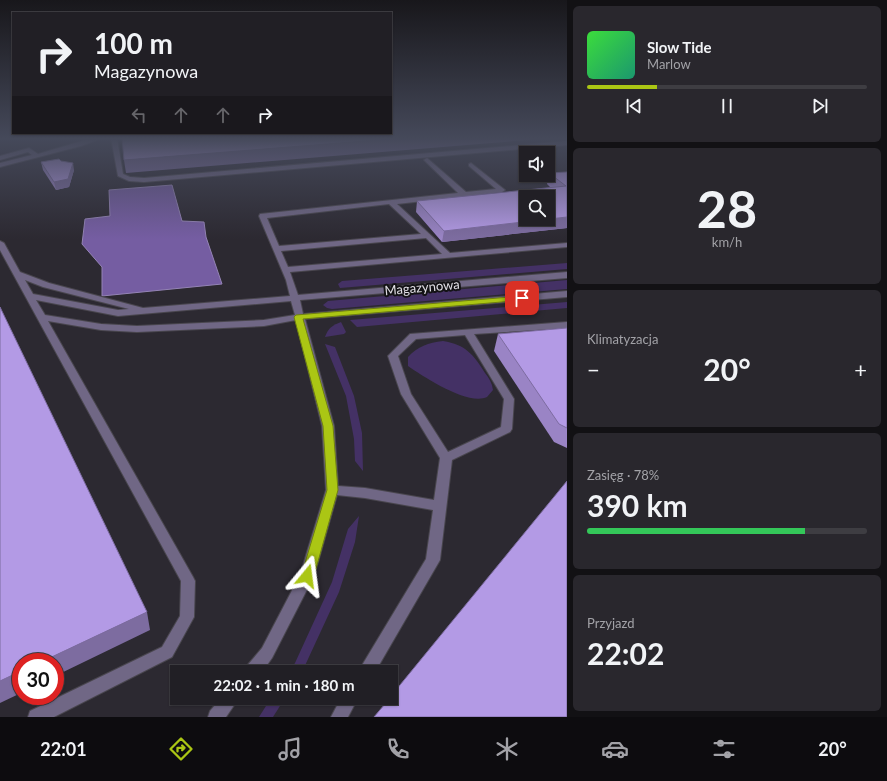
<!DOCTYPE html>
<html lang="pl">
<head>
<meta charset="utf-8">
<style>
	:root { --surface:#211f25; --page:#29272d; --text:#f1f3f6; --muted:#a2a2a7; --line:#3e3d42; --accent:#abc614 }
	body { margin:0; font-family:Lato,sans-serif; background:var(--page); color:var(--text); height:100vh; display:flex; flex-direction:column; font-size:15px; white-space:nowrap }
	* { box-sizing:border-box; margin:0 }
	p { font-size:13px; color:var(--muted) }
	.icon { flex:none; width:22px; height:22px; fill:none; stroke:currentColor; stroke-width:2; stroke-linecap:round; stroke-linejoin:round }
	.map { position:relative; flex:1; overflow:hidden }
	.side { display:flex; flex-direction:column; gap:6px; padding:6px; background:#121114; width:320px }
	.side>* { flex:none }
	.guide { position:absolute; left:12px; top:12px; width:380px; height:122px; border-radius:0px; box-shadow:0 1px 3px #0004,0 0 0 1px var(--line); background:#211f25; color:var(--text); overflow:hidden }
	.tools { position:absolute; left:519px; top:146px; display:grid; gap:8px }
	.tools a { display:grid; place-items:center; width:36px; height:36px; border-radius:0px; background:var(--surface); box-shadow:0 1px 3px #0004,0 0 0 1px var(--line); font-size:20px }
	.speed { position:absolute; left:12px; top:653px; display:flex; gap:8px; font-size:20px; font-weight:700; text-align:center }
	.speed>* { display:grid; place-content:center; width:52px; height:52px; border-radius:50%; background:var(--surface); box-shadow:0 1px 3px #0004,0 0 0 1px var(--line); line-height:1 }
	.speed .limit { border:6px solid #d22; background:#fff; color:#111 }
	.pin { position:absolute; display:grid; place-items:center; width:34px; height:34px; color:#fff; margin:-17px; border-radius:8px; box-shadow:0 2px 6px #0006 }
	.me { position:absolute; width:44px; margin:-22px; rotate:16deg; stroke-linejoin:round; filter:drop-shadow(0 0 3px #0008) }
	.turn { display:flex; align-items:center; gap:14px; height:84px; padding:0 16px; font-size:18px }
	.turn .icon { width:52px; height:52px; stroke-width:2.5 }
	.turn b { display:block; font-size:28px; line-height:34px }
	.lanes { display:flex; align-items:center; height:38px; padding:0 16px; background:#0003; justify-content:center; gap:20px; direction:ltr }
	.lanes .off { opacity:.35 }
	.big { font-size:30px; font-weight:700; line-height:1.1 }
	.side .widget { flex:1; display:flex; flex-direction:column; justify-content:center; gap:6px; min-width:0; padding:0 14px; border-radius:6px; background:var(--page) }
	.side .dial { align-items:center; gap:0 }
	.dial b { font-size:52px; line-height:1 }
	.song { display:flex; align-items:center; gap:12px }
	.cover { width:48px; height:48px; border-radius:6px; background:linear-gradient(135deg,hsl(120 70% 55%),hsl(160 70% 35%)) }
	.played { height:4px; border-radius:2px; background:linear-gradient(90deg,var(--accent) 25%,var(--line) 25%) }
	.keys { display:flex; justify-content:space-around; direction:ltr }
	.heat { display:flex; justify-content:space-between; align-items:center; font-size:22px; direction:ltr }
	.charge { height:6px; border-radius:3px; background:linear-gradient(90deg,#34c759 78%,var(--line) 0) }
	.trip { position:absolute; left:170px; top:665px; width:228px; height:40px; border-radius:0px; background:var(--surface); box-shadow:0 1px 3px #0004,0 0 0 1px var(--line); font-weight:700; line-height:40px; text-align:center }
	.dock { display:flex; height:64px; justify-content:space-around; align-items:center; background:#0d0c0f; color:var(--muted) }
	.dock .icon { width:28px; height:28px }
	.dock .active { color:var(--accent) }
	.dock b { font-size:18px; color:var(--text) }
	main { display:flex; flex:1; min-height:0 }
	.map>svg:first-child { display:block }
</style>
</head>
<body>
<main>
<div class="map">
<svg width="567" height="717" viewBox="0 0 567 717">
	<rect width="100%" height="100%" fill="#2c2931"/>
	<g fill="#443165">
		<polygon points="567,263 567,269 340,288 338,284 342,281"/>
		<polygon points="567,280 567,289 332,309 327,308 323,305 328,301"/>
		<polygon points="567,302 567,308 357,327 350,320"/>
		<path d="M341 322 346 332 344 334 325 337C328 328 333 325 341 322Z"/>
		<path d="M443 341C466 345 473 354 485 373 489 378 492 383 493 390 491 392 489 395 487 397 468 406 424 377 408 366V357C418 346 428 343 443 341Z"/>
		<polygon points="325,344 335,347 354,396 362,433 363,471 355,461 354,439 346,396"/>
		<polygon points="359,516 355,542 339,592 302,672 289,672 295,663 332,582 348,529"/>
		<polygon points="271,698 285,698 273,717 259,717"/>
	</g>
	<polygon fill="#755da2" stroke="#9584b6" points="172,185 182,221 204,222 206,237 222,284 102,296 102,267 82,244 85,219 110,216 109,190"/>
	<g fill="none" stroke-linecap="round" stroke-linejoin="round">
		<defs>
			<g id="minor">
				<polygon points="92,138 102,138 81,146 0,167 0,163 32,155 28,152 0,160 0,156 29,148 38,154"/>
				<polygon points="111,138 117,138 123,174 130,177 144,178 567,141 567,145 144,182 129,181 118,176"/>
				<path d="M427 158 466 192 496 189 469 166V164L471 163 505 190 502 192 397 204 450 253 567 243V247L290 272 298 295 567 272V278L300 300 303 314 567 291V297L305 319 334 426 338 486 365 488 434 500 440 458 401 394 388 356 410 334 567 322V328L474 334 514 399 512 429 510 432 452 460 440 560 375 672H358L426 559 433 510 365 498 337 495 314 576 272 658 262 672H244L246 667 262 648 300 575 326 490 322 426 296 320 264 326 137 332 101 330 48 321 193 577 195 581 194 617 172 657 54 717H28L30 711 162 647 180 616 181 581 0 250V241L4 243 20 272 49 283 143 308 290 296 286 280 259 216 260 214 458 193 425 161 424 160ZM389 204 421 234 279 246 267 218ZM426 238 442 254 288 267 281 251ZM25 280 43 287 129 309 118 310 33 294ZM36 300 118 316 291 301 295 315 264 320 137 326 101 324 45 315ZM465 335 504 399 501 427 448 452 411 394 398 356 416 339Z"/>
				<polygon points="221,698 239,698 226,717 208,717 210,711"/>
				<polygon points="341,698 358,698 348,717 331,717"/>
			</g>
		</defs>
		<use href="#minor" stroke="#49464e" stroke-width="2"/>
		<use href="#minor" fill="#706785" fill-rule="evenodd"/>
	</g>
	<g fill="#9a84c5">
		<polygon points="41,162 74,170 69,187 56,190 43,170"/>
		<polygon points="567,172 567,228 442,242 416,212 417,201 551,188 547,184 549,173"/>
		<polygon points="567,328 567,448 554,442 494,351 498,334"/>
	</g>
	<g fill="#7d6ca0">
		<polygon points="404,138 552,138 126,173 124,160"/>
		<polygon points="73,163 74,170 69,187 56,190 54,182"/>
		<polygon points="567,217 567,228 442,242 444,231"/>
		<polygon points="147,612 150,630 55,676 55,662 41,662"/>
		<polygon points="21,671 21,693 0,703 0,681"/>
	</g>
	<g fill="#b39ae5" stroke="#7d6ca0" fill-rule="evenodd">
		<polygon points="122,138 404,138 124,160"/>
		<polygon points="59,159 61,161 73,163 68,179 54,182 41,162"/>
		<path d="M567 172V217L444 231 417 201 566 186 549 173ZM526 197H548V219H526Z"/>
		<polygon points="0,307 147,612 41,662 21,662 21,671 0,681"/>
		<polygon points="567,328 567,428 559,424 498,334"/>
		<polygon points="567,481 567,717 374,717 390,698 391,698 391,696"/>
	</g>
	<linearGradient id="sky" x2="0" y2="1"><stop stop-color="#18171b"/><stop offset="0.58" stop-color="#45495a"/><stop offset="1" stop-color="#45495a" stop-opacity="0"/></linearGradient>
	<rect width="567" height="239" fill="url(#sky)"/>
	<polygon fill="#abc614" stroke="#6f810d" points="522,296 526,298 525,300 303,319 333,426 338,490 314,576 312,580 307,582 303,580 301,576 327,490 323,426 294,317 296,315"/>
	<g text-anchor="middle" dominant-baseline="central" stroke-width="4" stroke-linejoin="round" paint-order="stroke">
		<g font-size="13" fill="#e1dfe5" stroke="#141316">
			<text transform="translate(422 287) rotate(-5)">Magazynowa</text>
		</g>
	</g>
</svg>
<div class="tools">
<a><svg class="icon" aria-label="sound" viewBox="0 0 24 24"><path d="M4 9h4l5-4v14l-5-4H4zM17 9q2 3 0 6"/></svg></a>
<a><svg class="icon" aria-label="search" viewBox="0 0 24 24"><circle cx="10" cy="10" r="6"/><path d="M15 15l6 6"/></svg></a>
</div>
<div class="speed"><div class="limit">30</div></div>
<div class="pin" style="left:522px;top:298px;background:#d93025"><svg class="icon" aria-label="arrive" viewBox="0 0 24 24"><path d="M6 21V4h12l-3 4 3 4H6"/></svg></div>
<svg class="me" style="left:307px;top:576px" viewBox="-20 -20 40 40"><path d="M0-17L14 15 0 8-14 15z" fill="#abc614" stroke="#fff" stroke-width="4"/></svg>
<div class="trip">22:02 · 1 min · 180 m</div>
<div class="guide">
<div class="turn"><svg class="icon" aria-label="right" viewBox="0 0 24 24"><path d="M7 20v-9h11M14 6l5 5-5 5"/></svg><div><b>100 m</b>Magazynowa</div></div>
<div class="lanes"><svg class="icon off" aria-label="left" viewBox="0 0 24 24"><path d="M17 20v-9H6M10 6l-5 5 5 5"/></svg><svg class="icon off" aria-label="ahead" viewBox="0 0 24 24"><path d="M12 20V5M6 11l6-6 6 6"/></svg><svg class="icon off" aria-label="ahead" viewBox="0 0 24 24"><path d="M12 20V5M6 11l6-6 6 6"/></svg><svg class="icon" aria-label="right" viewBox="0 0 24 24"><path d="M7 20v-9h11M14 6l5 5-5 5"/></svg></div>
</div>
</div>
<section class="side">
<div class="widget">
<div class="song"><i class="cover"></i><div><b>Slow Tide</b><p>Marlow</p></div></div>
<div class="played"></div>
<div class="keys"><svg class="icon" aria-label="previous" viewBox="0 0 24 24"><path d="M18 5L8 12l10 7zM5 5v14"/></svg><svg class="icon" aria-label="pause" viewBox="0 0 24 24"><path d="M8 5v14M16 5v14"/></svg><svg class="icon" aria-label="next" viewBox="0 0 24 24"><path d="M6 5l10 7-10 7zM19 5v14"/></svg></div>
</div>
<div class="widget dial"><b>28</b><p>km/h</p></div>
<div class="widget"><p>Klimatyzacja</p>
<div class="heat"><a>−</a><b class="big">20°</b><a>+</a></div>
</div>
<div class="widget"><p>Zasięg · 78%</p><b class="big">390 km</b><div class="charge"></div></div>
<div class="widget"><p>Przyjazd</p><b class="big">22:02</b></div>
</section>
</main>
<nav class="dock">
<b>22:01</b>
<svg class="icon active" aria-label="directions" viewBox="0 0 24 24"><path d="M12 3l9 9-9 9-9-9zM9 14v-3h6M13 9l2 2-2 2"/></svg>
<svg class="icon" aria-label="music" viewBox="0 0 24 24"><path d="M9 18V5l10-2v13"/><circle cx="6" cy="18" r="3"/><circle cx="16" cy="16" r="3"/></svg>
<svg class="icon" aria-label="phone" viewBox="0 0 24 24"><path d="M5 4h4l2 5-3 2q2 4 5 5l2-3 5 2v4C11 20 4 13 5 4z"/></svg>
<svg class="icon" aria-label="climate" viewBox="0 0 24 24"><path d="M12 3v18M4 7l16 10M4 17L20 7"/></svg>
<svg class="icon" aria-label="car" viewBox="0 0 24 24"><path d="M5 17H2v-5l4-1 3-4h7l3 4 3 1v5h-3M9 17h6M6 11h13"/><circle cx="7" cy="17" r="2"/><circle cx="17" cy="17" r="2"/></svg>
<svg class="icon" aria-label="filters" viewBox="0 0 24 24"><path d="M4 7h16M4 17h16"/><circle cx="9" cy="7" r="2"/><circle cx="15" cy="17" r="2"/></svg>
<b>20°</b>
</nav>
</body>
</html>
